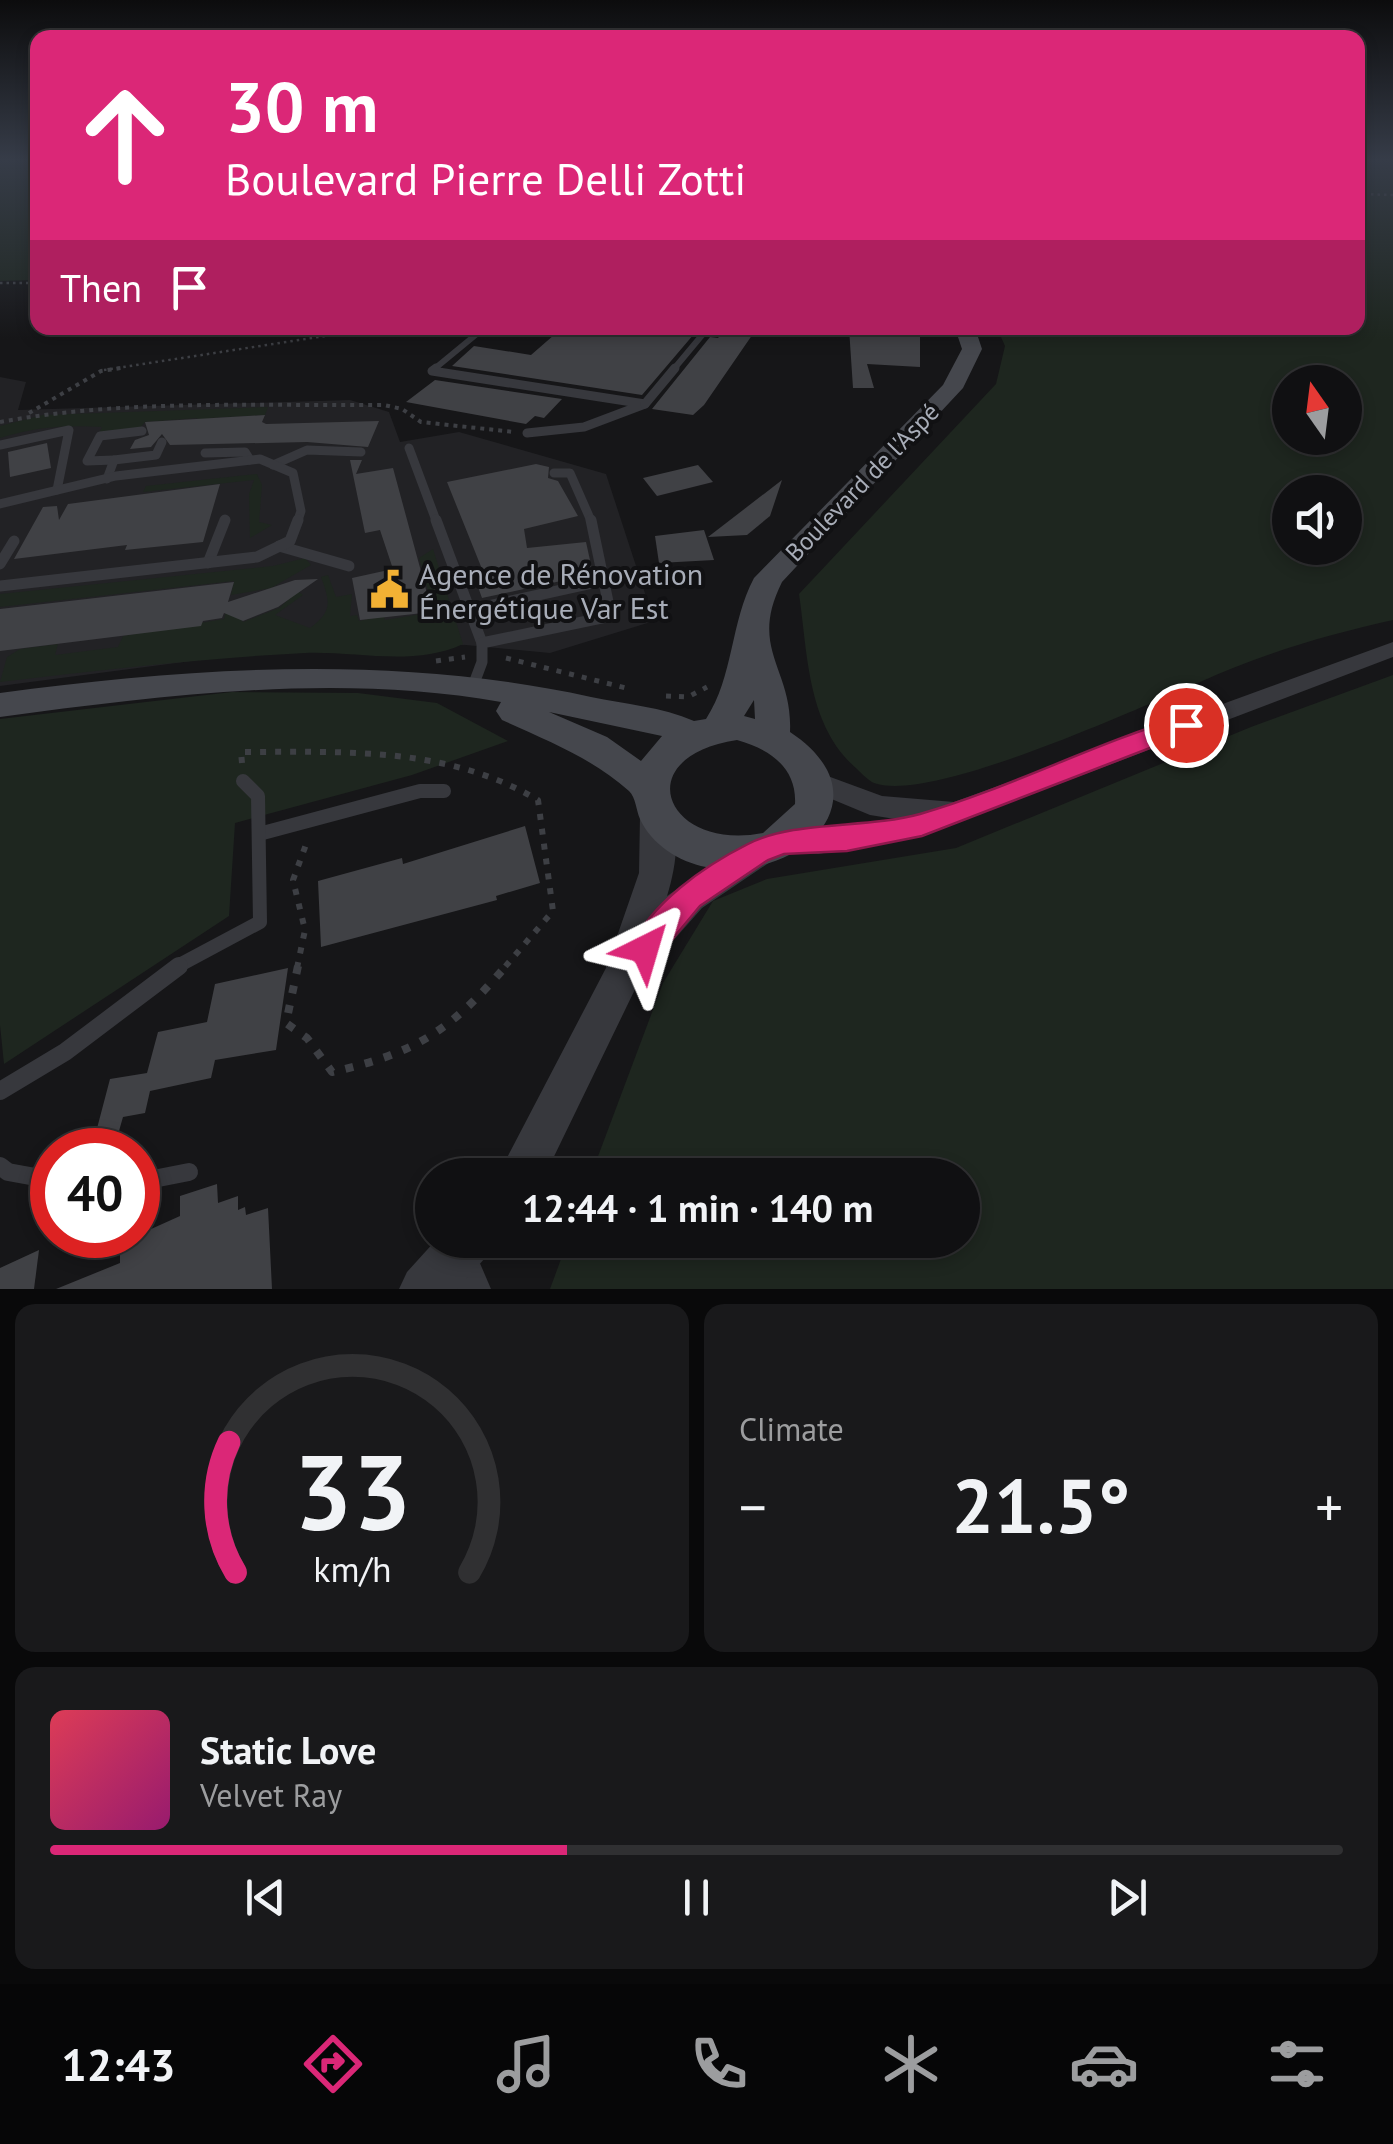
<!DOCTYPE html>
<html lang="en">
<head>
<meta charset="utf-8">
<style>
	:root { --surface:#101012; --page:#19191b; --text:#f1f3f6; --muted:#9c9d9f; --line:#303032; --accent:#db2777 }
	body { margin:0; font-family:"PT Sans",sans-serif; background:var(--page); color:var(--text); height:100vh; display:flex; flex-direction:column; font-size:38px; white-space:nowrap }
	* { box-sizing:border-box; margin:0 }
	p { font-size:32px; color:var(--muted) }
	.icon { flex:none; width:55px; height:55px; fill:none; stroke:currentColor; stroke-width:2; stroke-linecap:round; stroke-linejoin:round }
	.map { position:relative; height:1289px; overflow:hidden }
	.details { display:flex; flex-direction:column; gap:15px; padding:15px; background:#09090a; flex:1 }
	.details>* { flex:none }
	.top-card { position:absolute; left:30px; top:30px; width:1335px; height:305px; border-radius:20px; box-shadow:0 5px 15px #0003,0 0 0 2px var(--line); background:#db2777; color:#fff; overflow:hidden }
	.needle { width:65px; rotate:346deg }
	.buttons { position:absolute; left:1272px; top:365px; display:grid; gap:20px }
	.buttons a { display:grid; place-items:center; width:90px; height:90px; border-radius:50%; background:var(--surface); box-shadow:0 5px 15px #0003,0 0 0 2px var(--line); font-size:50px }
	.speed { position:absolute; left:30px; top:1128px; display:flex; gap:20px; font-size:50px; font-weight:700; text-align:center }
	.speed>* { display:grid; place-content:center; width:130px; height:130px; border-radius:50%; background:var(--surface); box-shadow:0 5px 15px #0003,0 0 0 2px var(--line); line-height:1 }
	.speed .limit { border:15px solid #d22; background:#fff; color:#111 }
	.pin { position:absolute; display:grid; place-items:center; width:85px; height:85px; color:#fff; margin:-42px; border:5px solid #fff; border-radius:50%; box-shadow:0 2px 10px #0007 }
	.me { position:absolute; width:110px; margin:-55px; rotate:40deg; stroke-linejoin:round; filter:drop-shadow(0 0 8px #0008) }
	.turn { display:flex; align-items:center; gap:35px; height:210px; padding:0 30px; font-size:45px }
	.turn .icon { width:130px; height:130px; stroke-width:2.5 }
	.turn b { display:block; font-size:70px; line-height:85px }
	.then { display:flex; align-items:center; height:95px; padding:0 30px; background:#0003; gap:20px; font-size:38px }
	.big { font-size:75px; font-weight:700; line-height:1.1 }
	.details .widget { flex:1; display:flex; flex-direction:column; justify-content:center; gap:15px; min-width:0; padding:0 35px; border-radius:20px; background:var(--page) }
	.details .dial { align-items:center; gap:0 }
	.dial svg { height:260px; overflow:visible; fill:none; stroke:var(--line); stroke-width:7; stroke-linecap:round; text-anchor:middle }
	.dial text { fill:var(--text); stroke:none }
	.song { display:flex; align-items:center; gap:30px }
	.cover { width:120px; height:120px; border-radius:15px; background:linear-gradient(135deg,hsl(350 70% 55%),hsl(320 70% 35%)) }
	.played { height:10px; border-radius:5px; background:linear-gradient(90deg,var(--accent) 40%,var(--line) 40%) }
	.keys { display:flex; justify-content:space-around; direction:ltr }
	.heat { display:flex; justify-content:space-between; align-items:center; font-size:55px; direction:ltr }
	.details .tiles { flex:1; display:grid; gap:15px; grid-template-columns:1fr 1fr }
	.widget:last-child { grid-column:span 2 }
	.trip { position:absolute; left:415px; top:1158px; width:565px; height:100px; border-radius:50px; background:var(--surface); box-shadow:0 5px 15px #0003,0 0 0 2px var(--line); font-weight:700; line-height:100px; text-align:center }
	.tabs { display:flex; height:160px; justify-content:space-around; align-items:center; background:#060607; color:var(--muted) }
	.tabs .icon { width:70px; height:70px }
	.tabs .current { color:var(--accent) }
	.tabs b { font-size:45px; color:var(--text) }
	.map>svg:first-child { display:block }
</style>
</head>
<body>
<div class="map">
<svg width="1393" height="1289" viewBox="0 0 1393 1289">
	<rect width="100%" height="100%" fill="#161618"/>
	<polygon fill="#222225" points="0,377 26,382 18,410 350,400 389,412 400,442 459,432 606,474 654,621 550,653 466,645 336,642 0,686"/>
	<g fill="#1e261f" fill-rule="evenodd">
		<polygon points="0,159 37,159 37,280 0,281"/>
		<path d="M1358 159H1393V620C1339 632 1285 647 1233 668 1166 695 936 805 874 783 869 781 861 773 857 769 807 726 808 655 799 594L996 384 1005 346 997 328H1358ZM1345 382V438H1290V382ZM1290 492H1345V548H1290Z"/>
		<path d="M268 407 265 415 210 418 202 431 197 418 145 422 139 429 99 433 102 427C64 425 36 427 0 438V426L43 415Z"/>
		<polygon points="257,474 262,485 259,522 272,525 250,538 249,494 254,480 143,492 146,486"/>
		<path d="M433 549 463 644C414 667 357 651 305 653 203 658 101 670 0 682L7 657 20 649 58 644 55 655 118 647 123 636 224 619 228 605 243 622 279 608 298 591 303 595 275 615 310 628C333 611 330 602 321 577L328 575 336 597 352 594 350 616 357 615 359 621 384 616 385 620 434 612 419 558Z"/>
		<polygon points="305,558 311,565 271,588 231,595 234,581 0,607 0,594 273,566"/>
		<polygon points="1393,675 1393,1289 550,1289 568,1240 962,1240 962,1175 591,1175 663,983 713,901 767,879 956,848 1251,727"/>
		<polygon points="232,692 358,693 437,703 508,741 412,775 235,823 229,916 4,1064 0,1025 0,719"/>
	</g>
	<g fill="#404145">
		<polygon points="562,328 645,328 694,334 642,395 452,366 474,346 531,355"/>
		<polygon points="726,328 757,328 704,405 693,415 652,409 710,337 718,338"/>
		<polygon points="849,328 856,332 856,328 920,329 920,367 867,364 874,388 853,388"/>
		<polygon points="435,380 562,399 544,418 535,416 526,424 406,402"/>
		<polygon points="265,415 262,422 266,424 379,421 368,447 307,442 170,445 162,434 151,447 130,449 135,440 149,435 145,422"/>
		<polygon points="47,443 51,468 10,477 8,452"/>
		<polygon points="350,460 362,460 356,474 393,468 432,612 360,620 352,578 393,569 380,530 365,533"/>
		<polygon points="536,464 549,467 548,478 558,481 578,516 524,529 527,548 586,542 593,574 482,598 474,576 484,574 447,482"/>
		<polygon points="698,465 713,482 657,496 643,478"/>
		<polygon points="782,480 770,516 747,535 708,537"/>
		<polygon points="220,484 203,542 125,550 127,545 14,559 43,507 57,506 59,520 68,504"/>
		<polygon points="704,530 714,560 659,563 655,536"/>
		<polygon points="318,579 278,607 243,621 224,613 222,618 203,621 201,626 0,651 0,609 234,582 228,602 295,580"/>
		<polygon points="525,826 540,883 496,896 497,900 321,947 318,881 402,858 403,864"/>
		<polygon points="288,968 276,1050 215,1060 211,1078 150,1091 145,1113 123,1117 119,1131 95,1136 110,1079 147,1073 158,1032 207,1022 215,984"/>
		<polygon points="217,1184 218,1203 238,1196 238,1210 245,1207 246,1215 268,1208 272,1289 56,1289 120,1263 120,1243 180,1216 180,1196"/>
		<polygon points="39,1250 34,1289 0,1289 0,1268"/>
	</g>
	<g fill="none" stroke-linecap="round" stroke-linejoin="round">
		<g stroke="#3d3f44" stroke-width="2.5" stroke-dasharray="2.5 4" stroke-linecap="butt">
			<polyline points="1358,194 1393,195"/>
			<polyline points="0,283 38,283"/>
			<polyline points="104,370 377,328"/>
		</g>
		<g stroke="#3d3f44" stroke-width="4" stroke-dasharray="4 5" stroke-linecap="butt">
			<polyline points="29,413 101,371 121,368"/>
			<path d="M0 422C126 399 257 406 384 405L402 409 421 422 514 432"/>
		</g>
		<g stroke="#3d3f44" stroke-width="5" stroke-dasharray="5 8" stroke-linecap="butt">
			<polyline points="506,658 626,688"/>
			<polyline points="436,661 465,657"/>
			<polyline points="666,696 688,697 707,687"/>
		</g>
		<g stroke="#3d3f44" stroke-width="6" stroke-dasharray="6 9" stroke-linecap="butt">
			<path d="M242 763 241 752C345 752 446 746 538 800L553 911 504 968"/>
			<polyline points="297,968 305,930 293,880 308,839"/>
		</g>
		<path stroke="#3d3f44" stroke-width="8" stroke-dasharray="8 12" stroke-linecap="butt" d="M298 966 286 1023 307 1038 332 1072C416 1053 450 1031 506 966"/>
		<g stroke="#37383d" stroke-width="6">
			<polyline points="433,370 484,328"/>
			<polyline points="673,370 708,328"/>
		</g>
		<g stroke="#37383d" stroke-width="9">
			<polyline points="436,368 432,371 645,404 584,427 527,433"/>
			<polyline points="645,404 675,368"/>
			<polyline points="0,445 69,430 57,490"/>
			<polyline points="409,448 437,523"/>
			<polyline points="205,453 245,452 250,460"/>
			<polyline points="114,460 87,461 100,436 142,431"/>
			<polyline points="273,465 307,450 361,452"/>
			<polyline points="554,473 570,473 592,523"/>
			<polyline points="107,479 114,460 156,455 162,442"/>
			<polyline points="0,504 116,476 260,459 293,473 301,511 297,523"/>
		</g>
		<g stroke="#37383d" stroke-width="11">
			<polyline points="436,520 482,643"/>
			<polyline points="279,546 349,566"/>
			<polyline points="208,563 225,520"/>
			<polyline points="0,564 14,541"/>
			<polyline points="0,586 257,557 290,541 298,520"/>
			<polyline points="469,610 607,580"/>
			<polyline points="473,686 482,662 482,643 611,616 591,520"/>
		</g>
		<g stroke="#37383d" stroke-width="14">
			<polyline points="259,834 420,791 444,791"/>
			<polyline points="174,968 260,922 258,796 243,781"/>
		</g>
		<g stroke="#37383d" stroke-width="18">
			<polyline points="0,1091 65,1052 179,966"/>
			<polyline points="0,1166 8,1172 52,1180"/>
			<polyline points="138,1182 189,1172"/>
		</g>
		<g fill="#37383d" fill-rule="evenodd">
			<polygon points="1393,642 1393,657 922,836 818,854 773,851 769,843 773,835 895,819 870,815 805,788 801,781 805,774 814,771 882,796 954,802"/>
			<polygon points="442,1240 470,1240 491,1289 451,1289 436,1254"/>
		</g>
		<g fill="#37383d" fill-rule="evenodd">
			<path d="M657 803 669 807C682 831 675 871 667 896L746 842 758 838 770 842 775 852 770 862 702 908 641 977 545 1175H498L606 968 639 873 640 816 645 807Z"/>
			<polygon points="436,1240 493,1240 486,1257 457,1289 399,1289 407,1272"/>
		</g>
		<path fill="#45474d" fill-rule="evenodd" d="M955 328H975L982 349 963 388 782 582C748 650 793 668 790 732 891 799 796 884 706 867 679 862 651 844 640 819 636 810 636 798 629 791 592 758 546 740 502 720L496 711 501 702C337 673 164 695 0 717V693C198 667 394 654 591 697 625 704 662 707 694 721L706 719C734 676 730 623 754 578L943 385 962 349ZM754 700 755 719 744 716ZM549 712 662 736 641 761 607 737ZM737 740C770 749 797 768 795 804L763 833C666 852 626 757 737 740Z"/>
	</g>
	<linearGradient id="sky" x2="0" y2="1"><stop stop-color="#0c0c0d"/><stop offset="0.47" stop-color="#363c48"/><stop offset="1" stop-color="#363c48" stop-opacity="0"/></linearGradient>
	<rect width="1393" height="339" fill="url(#sky)"/>
	<path fill="#db2777" stroke="#8e194d" stroke-width="2.5" d="M1186 716 1194 719 1198 725 1194 731 922 836 847 851 784 854 768 860 700 906 656 959 645 963 634 959 630 949C651 903 704 866 748 844 794 820 866 829 920 814 1010 788 1095 743 1186 716Z"/>
	<defs>
		<symbol id="civic-bare" viewBox="-9 -9 18 18"><path d="M-.6-6.5H3V-4.5H.6V-3L4-1V1h2V6H-6V1h2V-1L-.6-3ZM-1.2 2.5V6h2.4V2.5Z" fill="#f2b134" stroke="#111113" stroke-width="2.5" paint-order="stroke"/></symbol>
	</defs>
	<g fill-rule="evenodd">
		<use href="#civic-bare" x="362" y="562" width="55" height="55"/>
	</g>
	<g text-anchor="middle" dominant-baseline="central" stroke-width="8" stroke-linejoin="round" paint-order="stroke">
		<g font-size="25" fill="#a8adb8" stroke="#111113">
			<text transform="translate(862 482) rotate(-46)">Boulevard de l'Aspé</text>
		</g>
		<g font-size="30" fill="#a8adb8" stroke="#111113" text-anchor="start">
			<text x="419" y="573">Agence de Rénovation<tspan x="419" dy="34">Énergétique Var Est</tspan></text>
		</g>
	</g>
</svg>
<div class="buttons">
<a><svg class="needle" viewBox="-14 -14 28 28"><path d="M0-13l5 13h-10z" fill="#e53935"/><path d="M0 13l5-13h-10z" fill="#9c9d9f"/></svg></a>
<a><svg class="icon" aria-label="sound" viewBox="0 0 24 24"><path d="M4 9h4l5-4v14l-5-4H4zM17 9q2 3 0 6"/></svg></a>
</div>
<div class="speed"><div class="limit">40</div></div>
<div class="pin" style="left:1186px;top:725px;background:#d93025"><svg class="icon" aria-label="arrive" viewBox="0 0 24 24"><path d="M6 21V4h12l-3 4 3 4H6"/></svg></div>
<svg class="me" style="left:645px;top:949px" viewBox="-20 -20 40 40"><path d="M0-17L14 15 0 8-14 15z" fill="#db2777" stroke="#fff" stroke-width="4"/></svg>
<div class="trip">12:44 · 1 min · 140 m</div>
<div class="top-card">
<div class="turn"><svg class="icon" aria-label="ahead" viewBox="0 0 24 24"><path d="M12 20V5M6 11l6-6 6 6"/></svg><div><b>30 m</b>Boulevard Pierre Delli Zotti</div></div>
<div class="then">Then<svg class="icon" aria-label="arrive" viewBox="0 0 24 24"><path d="M6 21V4h12l-3 4 3 4H6"/></svg></div>
</div>
</div>
<section class="details">
<div class="tiles">
<div class="widget dial"><svg viewBox="0 0 100 80">
<path d="M14 69A42 42 0 1 1 86 69"/>
<path d="M14 69A42 42 0 0 1 12 29" stroke="#db2777"/>
<text x="50" y="56" font-size="32" font-weight="700">33</text>
<text x="50" y="72" font-size="11">km/h</text>
</svg></div>
<div class="widget"><p>Climate</p>
<div class="heat"><a>−</a><b class="big">21.5°</b><a>+</a></div>
</div>
<div class="widget">
<div class="song"><i class="cover"></i><div><b>Static Love</b><p>Velvet Ray</p></div></div>
<div class="played"></div>
<div class="keys"><svg class="icon" aria-label="previous" viewBox="0 0 24 24"><path d="M18 5L8 12l10 7zM5 5v14"/></svg><svg class="icon" aria-label="pause" viewBox="0 0 24 24"><path d="M8 5v14M16 5v14"/></svg><svg class="icon" aria-label="next" viewBox="0 0 24 24"><path d="M6 5l10 7-10 7zM19 5v14"/></svg></div>
</div>
</div>
</section>
<nav class="tabs">
<b>12:43</b>
<svg class="icon current" aria-label="directions" viewBox="0 0 24 24"><path d="M12 3l9 9-9 9-9-9zM9 14v-3h6M13 9l2 2-2 2"/></svg>
<svg class="icon" aria-label="music" viewBox="0 0 24 24"><path d="M9 18V5l10-2v13"/><circle cx="6" cy="18" r="3"/><circle cx="16" cy="16" r="3"/></svg>
<svg class="icon" aria-label="phone" viewBox="0 0 24 24"><path d="M5 4h4l2 5-3 2q2 4 5 5l2-3 5 2v4C11 20 4 13 5 4z"/></svg>
<svg class="icon" aria-label="climate" viewBox="0 0 24 24"><path d="M12 3v18M4 7l16 10M4 17L20 7"/></svg>
<svg class="icon" aria-label="car" viewBox="0 0 24 24"><path d="M5 17H2v-5l4-1 3-4h7l3 4 3 1v5h-3M9 17h6M6 11h13"/><circle cx="7" cy="17" r="2"/><circle cx="17" cy="17" r="2"/></svg>
<svg class="icon" aria-label="filters" viewBox="0 0 24 24"><path d="M4 7h16M4 17h16"/><circle cx="9" cy="7" r="2"/><circle cx="15" cy="17" r="2"/></svg>
</nav>
</body>
</html>
